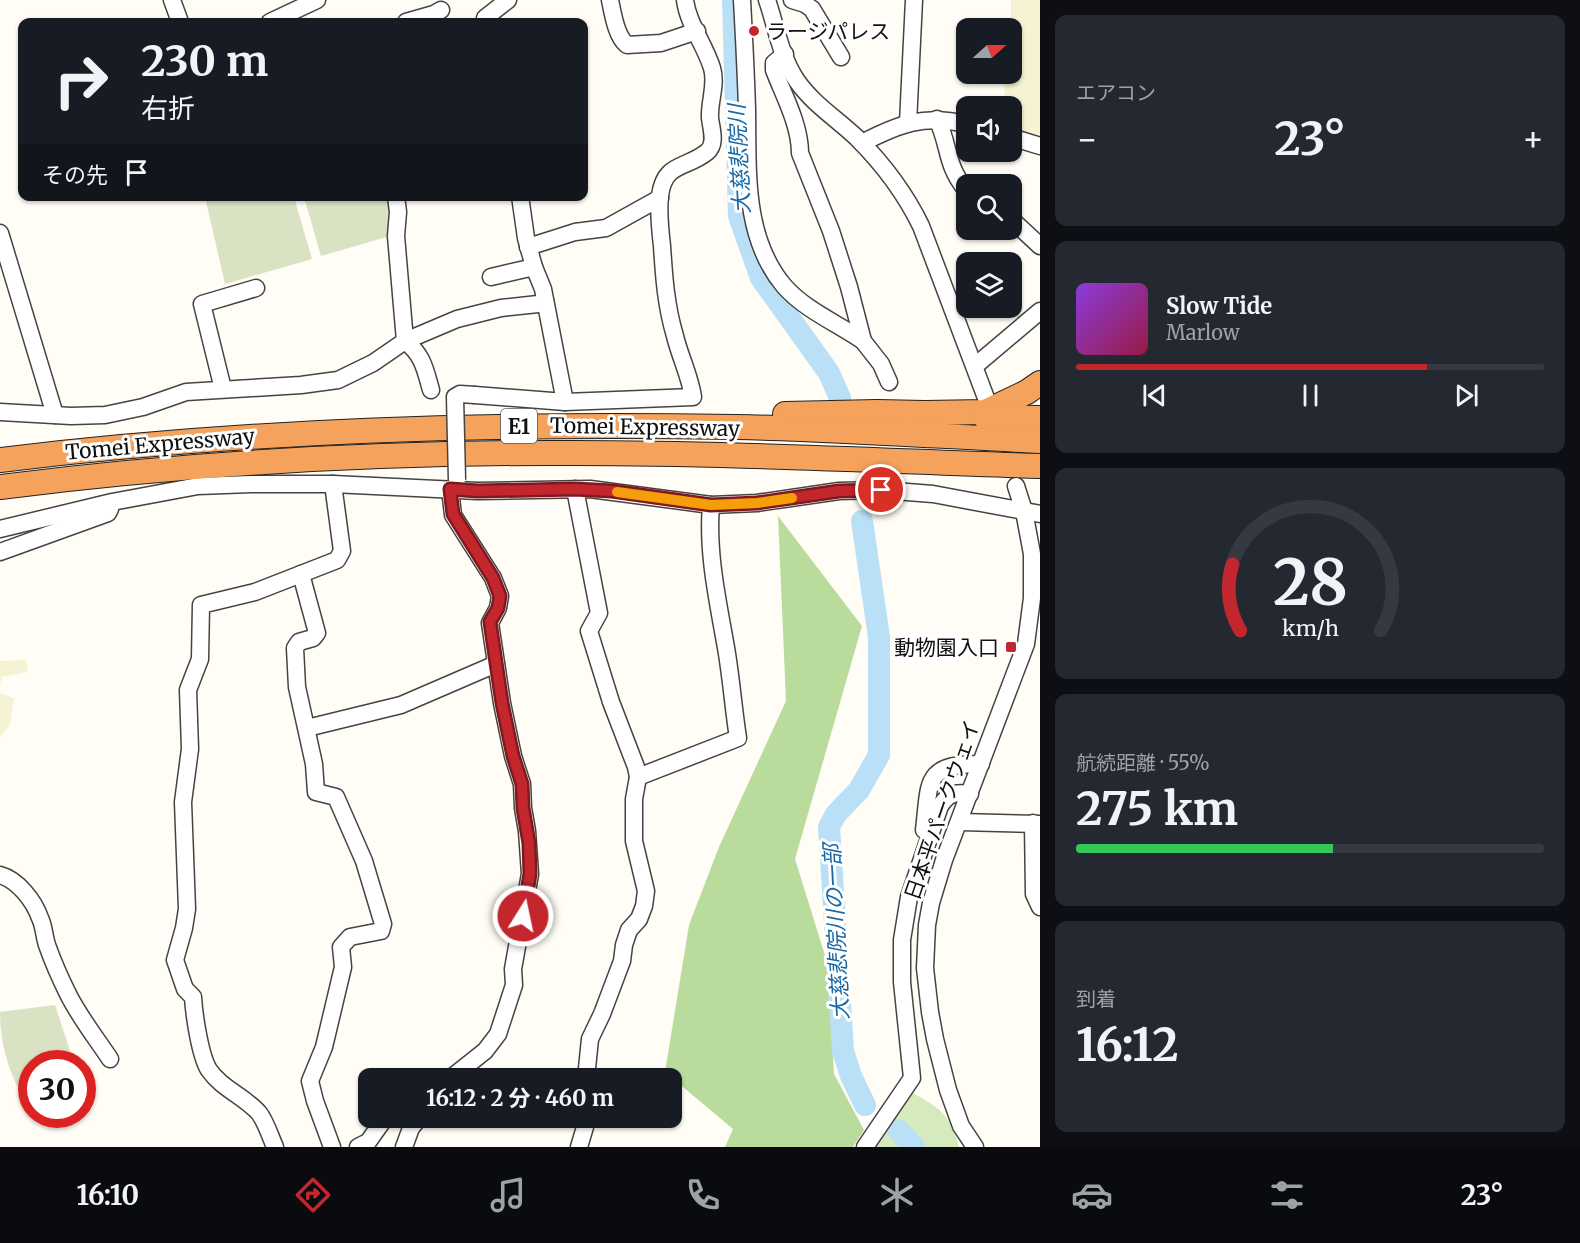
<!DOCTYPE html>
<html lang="ja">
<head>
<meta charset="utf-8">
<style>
	:root { --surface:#171b24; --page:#242831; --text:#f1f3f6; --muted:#9ea1a6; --line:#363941; --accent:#c4262e }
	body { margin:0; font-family:Merriweather,"Noto Sans JP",serif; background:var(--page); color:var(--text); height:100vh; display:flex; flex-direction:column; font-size:22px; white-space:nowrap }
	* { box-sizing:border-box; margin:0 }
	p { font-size:20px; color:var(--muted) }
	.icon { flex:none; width:33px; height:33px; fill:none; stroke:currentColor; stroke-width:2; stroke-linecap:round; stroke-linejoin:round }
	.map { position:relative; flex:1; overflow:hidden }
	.sheet { display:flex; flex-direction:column; gap:15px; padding:15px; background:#0d0f14; width:540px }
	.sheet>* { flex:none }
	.top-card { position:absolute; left:18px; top:18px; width:570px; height:183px; border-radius:12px; box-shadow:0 2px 4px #0004; background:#171b24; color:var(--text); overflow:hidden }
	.needle { width:39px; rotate:69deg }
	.controls { position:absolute; left:956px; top:18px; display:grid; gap:12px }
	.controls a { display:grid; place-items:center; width:66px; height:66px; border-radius:12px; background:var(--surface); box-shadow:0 2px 4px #0004; font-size:30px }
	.speed { position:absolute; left:18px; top:1050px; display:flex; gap:12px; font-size:30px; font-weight:700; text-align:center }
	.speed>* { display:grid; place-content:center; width:78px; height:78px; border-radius:50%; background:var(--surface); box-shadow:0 2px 4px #0004; line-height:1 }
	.speed .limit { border:9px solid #d22; background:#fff; color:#111 }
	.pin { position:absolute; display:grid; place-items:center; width:51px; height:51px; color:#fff; margin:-26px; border:3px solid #fff; border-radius:50%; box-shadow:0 2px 6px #0007 }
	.me { position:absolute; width:66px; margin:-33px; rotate:10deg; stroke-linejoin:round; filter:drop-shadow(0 0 4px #0008) }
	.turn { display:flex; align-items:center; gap:21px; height:126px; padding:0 24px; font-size:27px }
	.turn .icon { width:78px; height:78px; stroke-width:2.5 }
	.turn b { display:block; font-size:42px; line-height:51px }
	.then { display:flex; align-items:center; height:57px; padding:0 24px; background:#0003; gap:12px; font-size:22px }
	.big { font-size:45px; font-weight:700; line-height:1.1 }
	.sheet .widget { flex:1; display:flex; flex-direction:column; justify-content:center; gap:9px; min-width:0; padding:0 21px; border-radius:12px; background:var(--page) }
	.sheet .dial { align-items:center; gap:0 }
	.dial svg { height:156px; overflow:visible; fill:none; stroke:var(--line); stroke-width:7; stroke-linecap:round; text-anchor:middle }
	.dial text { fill:var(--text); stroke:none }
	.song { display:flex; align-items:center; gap:18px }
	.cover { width:72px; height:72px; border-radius:9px; background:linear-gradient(135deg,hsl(270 70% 55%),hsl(340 70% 35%)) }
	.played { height:6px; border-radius:3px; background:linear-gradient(90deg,var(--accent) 75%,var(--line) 75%) }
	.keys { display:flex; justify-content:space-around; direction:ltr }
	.heat { display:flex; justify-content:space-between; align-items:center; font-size:33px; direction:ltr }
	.charge { height:9px; border-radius:4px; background:linear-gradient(90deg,#34c759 55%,var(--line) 0) }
	.trip { position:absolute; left:358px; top:1068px; width:324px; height:60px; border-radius:12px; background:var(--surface); box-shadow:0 2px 4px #0004; font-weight:700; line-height:60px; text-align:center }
	.tabs { display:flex; height:96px; justify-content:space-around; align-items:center; background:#090b0e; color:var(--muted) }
	.tabs .icon { width:42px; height:42px }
	.tabs .active { color:var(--accent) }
	.tabs b { font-size:27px; color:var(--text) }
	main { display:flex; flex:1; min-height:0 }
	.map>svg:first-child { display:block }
</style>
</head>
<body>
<main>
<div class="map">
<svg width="1040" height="1147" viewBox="0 0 1040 1147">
	<rect width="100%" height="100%" fill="#fffdf5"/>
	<g fill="#f6f3d4">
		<polygon points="1011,0 1040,0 1040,139 1011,129 1011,106 1005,106 1004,85 1005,74 1011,74"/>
		<polygon points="26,660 28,672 2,677 0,686 0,661"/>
		<polygon points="0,693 14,698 10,724 0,738"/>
	</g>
	<path fill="#d5ebbd" d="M913 1093C941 1109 950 1114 959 1147H873Z"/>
	<polygon fill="#b9dc9c" points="778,516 862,626 795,859 828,965 834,1074 864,1130 853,1147 725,1147 733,1129 665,1072 689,925 719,847 786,701"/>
	<g fill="#d9e3c4">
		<polygon points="205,197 294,197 312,259 225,284"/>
		<polygon points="304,197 391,197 390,236 321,256"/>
		<path d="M55 1005 74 1063 32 1064 31 1086 20 1092C7 1067 0 1040 0 1012Z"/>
	</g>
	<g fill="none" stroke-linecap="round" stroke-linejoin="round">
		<g stroke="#b9e0f7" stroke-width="22">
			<polyline points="733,0 739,216 761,278 829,373 840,398"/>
			<polyline points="862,521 879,637 879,755 859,790 836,814 829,827 843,1051 851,1076 865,1105"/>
			<polyline points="899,1131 914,1147"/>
		</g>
		<defs>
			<g id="minor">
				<polyline points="172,0 180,22"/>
				<path d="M610 0C613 14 616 36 627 45L661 43 697 31"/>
				<path d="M742 0C744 37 746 73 747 110 748 171 743 237 784 286 805 310 837 323 863 341"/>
				<path d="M767 0C776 26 781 58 797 81 813 104 837 119 857 138 883 164 905 193 921 226L986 398"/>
				<polyline points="792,0 805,4 812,9 841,57"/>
				<polyline points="485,18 508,0"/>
				<polyline points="270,22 317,0"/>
				<polyline points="406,22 434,14 441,10"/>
				<path d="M785 54 774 63V70C784 96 800 125 800 153L831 231 849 287 863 341 881 364 889 382"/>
				<path d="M937 119C950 146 945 164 966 190"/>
				<polyline points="908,123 914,0"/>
				<polyline points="1011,137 1040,146"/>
				<path d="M862 143C899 124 924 114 966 124"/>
				<path d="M396 196 398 212 396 236 405 341C423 355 425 369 431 390"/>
				<polyline points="520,196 526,238 534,267 543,289 565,402"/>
				<polyline points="1011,219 1040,246"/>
				<polyline points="0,233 55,415"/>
				<polyline points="528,247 575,232 606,228 660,198"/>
				<polyline points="491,277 534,267"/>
				<polyline points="975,366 1040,311"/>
				<polyline points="223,389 202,304 256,288"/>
				<path d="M475 395 565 402 693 397C690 376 680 357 675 336 666 306 664 277 662 246 660 229 658 212 660 196 664 162 686 169 707 152 717 144 711 128 710 118 709 101 717 85 712 68 705 45 688 24 685 0"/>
				<polyline points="0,412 71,416 105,415 143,407 186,392 301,385 338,380 373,363 405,341 457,319 501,308 538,304 545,301"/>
				<polyline points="450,489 453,515 493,578 500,596 498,608 490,623 502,703 513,756 522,784 523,808 527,831 530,874 513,969 514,985 498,1034 485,1051 451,1078"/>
				<path d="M575 489 599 613 589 631 611 702 636 767 638 777 738 738C733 706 731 674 725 642 717 597 707 551 711 505"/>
				<polyline points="0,529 112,502 198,486 251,484 333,484 478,491 590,489 711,505 757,503 839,491 881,490 933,494 1040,514"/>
				<polyline points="0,552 108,513 110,509"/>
				<polyline points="301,574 317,633 313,638 299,642 295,648 297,687 314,764 316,792 336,797 364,861 383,924 381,931 350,937 341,947 343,967 324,1047 310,1081 315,1101 332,1147"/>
				<polyline points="307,728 401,705 496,664"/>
				<polyline points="960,822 1040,824"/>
				<polyline points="1033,823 1034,894 1040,907"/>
				<path d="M924 830C930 781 923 764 981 764"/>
				<path d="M0 875C18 880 34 901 40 918 44 926 44 936 47 945 53 962 61 980 69 996 81 1019 96 1038 110 1059"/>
				<polyline points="586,1078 590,1039 602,1014 622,961 624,945 629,930 639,919 644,906 646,891 634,841 634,799 638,777"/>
				<path d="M275 1147C270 1136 266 1122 259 1113 244 1096 222 1089 209 1070 200 1056 194 1014 193 997L185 989 175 960 184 928 187 909 183 802 190 749 188 690 200 659 201 605 255 592 337 560 342 551 333 484"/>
				<polyline points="358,1147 368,1142 385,1118"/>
				<polyline points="404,1147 411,1128 419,1118"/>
				<polyline points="579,1147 585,1127 583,1118"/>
				<path d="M865 1147 912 1078 902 982V940L909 897 940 806C949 793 954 792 970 794"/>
				<polyline points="975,1147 961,1126 948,1090 935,1039 930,1012 925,968 927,925 931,903 944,860 1026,644 1032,598 1032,554 1024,511 1016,486"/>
			</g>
			<g id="highway">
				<polyline points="785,414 877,412 925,413 985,412 1027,392 1040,383"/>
				<polyline points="985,417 1040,418"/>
				<path d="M0 460C245 430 490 423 737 427 838 429 939 436 1040 441"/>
				<path d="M0 487C190 463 382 452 574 453 730 453 885 461 1040 466"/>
			</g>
		</defs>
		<use href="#minor" stroke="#444" stroke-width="19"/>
		<use href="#highway" stroke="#222" stroke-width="26"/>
		<use href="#minor" stroke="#fff" stroke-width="16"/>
		<use href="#highway" stroke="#f5a25d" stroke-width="24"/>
		<defs>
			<polyline id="minor-bridge" points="457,480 455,397 460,394 475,395"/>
		</defs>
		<use href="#minor-bridge" stroke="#444" stroke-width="19" stroke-linecap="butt"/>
		<use href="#minor-bridge" stroke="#fff" stroke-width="16"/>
	</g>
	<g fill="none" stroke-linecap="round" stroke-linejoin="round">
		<defs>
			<polyline id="route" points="523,916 530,874 529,843 523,808 522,784 513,756 502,703 490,622 498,608 500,596 493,578 453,514 450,489 478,491 575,489 612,491 711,505 757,503 839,491 881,490"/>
		</defs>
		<use href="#route" stroke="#7f191e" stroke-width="15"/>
		<use href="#route" stroke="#c4262e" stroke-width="10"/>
		<polyline stroke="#f59e0b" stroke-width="10" points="617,492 711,505 757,503 792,498"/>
	</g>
	<g fill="#c4262e" stroke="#fff" stroke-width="2">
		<circle cx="754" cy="31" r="6"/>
		<rect x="1005" y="641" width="12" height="12" rx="3"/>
	</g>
	<g text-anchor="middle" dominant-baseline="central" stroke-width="6" stroke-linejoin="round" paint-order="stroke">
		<rect fill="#fff" stroke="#585858" stroke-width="1.5" x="501" y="409" width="36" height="34" rx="4.5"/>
		<g font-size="20" font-weight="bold" fill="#111">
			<text x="519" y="426">E1</text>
		</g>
		<g font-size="21" fill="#111" stroke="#fff" text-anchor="start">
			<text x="766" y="31">ラージパレス</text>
			<text x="999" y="647" text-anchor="end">動物園入口</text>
		</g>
		<g font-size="21" fill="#111" stroke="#fff">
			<text transform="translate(645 427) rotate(1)">Tomei Expressway</text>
			<text transform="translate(160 444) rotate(-5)">Tomei Expressway</text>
			<text transform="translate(942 810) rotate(-71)">日本平パークウェイ</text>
		</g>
		<g font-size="22" font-style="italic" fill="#1768a6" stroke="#fff">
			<text transform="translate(739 159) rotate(-93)">大慈悲院川</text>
			<text transform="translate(836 932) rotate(-93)">大慈悲院川の一部</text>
		</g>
	</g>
</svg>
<div class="controls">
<a><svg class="needle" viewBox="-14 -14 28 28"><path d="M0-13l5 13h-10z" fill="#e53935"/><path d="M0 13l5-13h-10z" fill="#9ea1a6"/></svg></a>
<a><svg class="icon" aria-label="sound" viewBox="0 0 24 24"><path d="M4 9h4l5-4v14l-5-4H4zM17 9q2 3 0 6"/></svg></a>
<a><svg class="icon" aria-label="search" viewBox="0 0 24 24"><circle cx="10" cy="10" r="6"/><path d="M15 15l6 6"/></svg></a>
<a><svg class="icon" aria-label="layers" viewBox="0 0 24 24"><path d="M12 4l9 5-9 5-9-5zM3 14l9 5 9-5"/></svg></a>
</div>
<div class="speed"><div class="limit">30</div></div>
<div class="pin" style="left:881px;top:490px;background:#d93025"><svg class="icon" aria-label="arrive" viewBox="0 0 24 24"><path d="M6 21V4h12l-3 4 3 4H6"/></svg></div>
<svg class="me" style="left:523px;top:916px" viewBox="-20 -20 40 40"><circle r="17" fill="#c4262e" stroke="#fff" stroke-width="3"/><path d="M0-11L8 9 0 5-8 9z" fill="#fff"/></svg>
<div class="trip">16:12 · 2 分 · 460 m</div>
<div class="top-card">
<div class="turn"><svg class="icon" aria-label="right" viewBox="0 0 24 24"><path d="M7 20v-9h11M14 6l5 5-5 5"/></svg><div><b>230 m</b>右折</div></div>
<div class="then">その先<svg class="icon" aria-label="arrive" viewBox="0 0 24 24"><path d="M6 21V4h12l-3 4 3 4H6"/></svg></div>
</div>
</div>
<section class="sheet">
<div class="widget"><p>エアコン</p>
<div class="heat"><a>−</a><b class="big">23°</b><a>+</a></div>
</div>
<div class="widget">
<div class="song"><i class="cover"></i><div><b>Slow Tide</b><p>Marlow</p></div></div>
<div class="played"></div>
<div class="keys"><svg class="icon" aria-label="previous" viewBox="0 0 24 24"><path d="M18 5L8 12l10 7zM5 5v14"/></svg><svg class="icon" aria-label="pause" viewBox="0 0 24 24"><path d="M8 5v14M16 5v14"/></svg><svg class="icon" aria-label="next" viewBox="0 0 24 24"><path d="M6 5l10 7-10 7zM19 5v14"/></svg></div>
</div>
<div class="widget dial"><svg viewBox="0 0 100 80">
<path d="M14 69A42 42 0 1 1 86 69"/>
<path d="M14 69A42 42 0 0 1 10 35" stroke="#c4262e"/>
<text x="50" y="56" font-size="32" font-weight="700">28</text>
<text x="50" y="72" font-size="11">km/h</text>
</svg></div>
<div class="widget"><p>航続距離 · 55%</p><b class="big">275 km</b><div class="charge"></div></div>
<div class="widget"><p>到着</p><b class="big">16:12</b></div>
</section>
</main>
<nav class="tabs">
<b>16:10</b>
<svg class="icon active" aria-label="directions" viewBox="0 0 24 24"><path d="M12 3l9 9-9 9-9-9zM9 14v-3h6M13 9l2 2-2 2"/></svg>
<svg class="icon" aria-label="music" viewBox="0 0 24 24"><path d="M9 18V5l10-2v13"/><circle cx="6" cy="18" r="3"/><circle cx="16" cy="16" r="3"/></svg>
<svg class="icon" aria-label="phone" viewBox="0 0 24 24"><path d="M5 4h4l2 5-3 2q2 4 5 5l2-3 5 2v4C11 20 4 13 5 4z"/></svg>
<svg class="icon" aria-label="climate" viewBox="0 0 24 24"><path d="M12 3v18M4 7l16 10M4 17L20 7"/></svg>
<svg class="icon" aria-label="car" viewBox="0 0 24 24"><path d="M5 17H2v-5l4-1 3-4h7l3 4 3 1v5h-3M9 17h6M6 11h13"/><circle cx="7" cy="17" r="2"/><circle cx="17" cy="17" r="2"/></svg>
<svg class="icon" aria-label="filters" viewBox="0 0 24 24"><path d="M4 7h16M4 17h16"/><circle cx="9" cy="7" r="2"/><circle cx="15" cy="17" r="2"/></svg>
<b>23°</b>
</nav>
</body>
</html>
